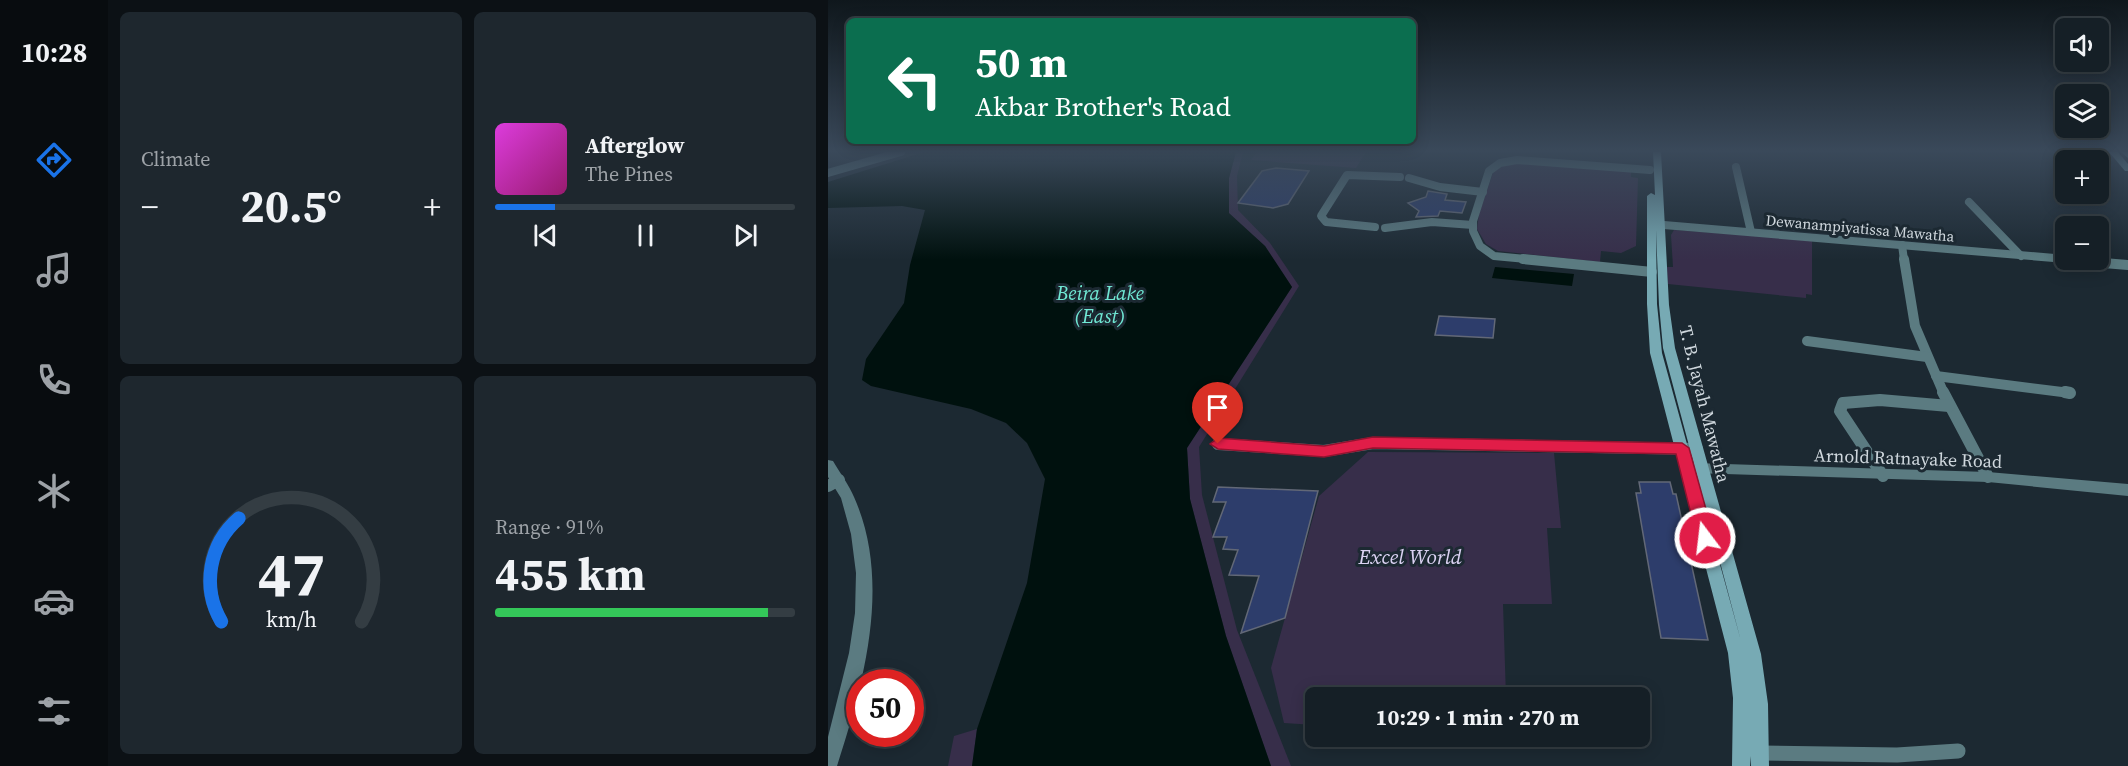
<!DOCTYPE html>
<html lang="en">
<head>
<meta charset="utf-8">
<style>
	:root { --surface:#151f26; --page:#1e272e; --text:#f1f3f6; --muted:#9da2a7; --line:#343d43; --accent:#1a73e8 }
	body { margin:0; font-family:"Source Serif 4",serif; background:var(--page); color:var(--text); height:100vh; display:flex; flex-direction:column; font-size:22px; white-space:nowrap }
	* { box-sizing:border-box; margin:0 }
	p { font-size:20px; color:var(--muted) }
	.icon { flex:none; width:33px; height:33px; fill:none; stroke:currentColor; stroke-width:2; stroke-linecap:round; stroke-linejoin:round }
	.map { position:relative; flex:1; overflow:hidden }
	.panel { display:flex; flex-direction:column; gap:12px; padding:12px; background:#0c1115; width:720px }
	.panel>* { flex:none }
	.hud { position:absolute; left:18px; top:18px; width:570px; height:126px; border-radius:9px; box-shadow:0 3px 15px #0003,0 0 0 2px var(--line); background:#0b6e4f; color:#fff; overflow:hidden }
	.buttons { position:absolute; left:1227px; top:18px; display:grid; gap:12px }
	.buttons a { display:grid; place-items:center; width:54px; height:54px; border-radius:9px; background:var(--surface); box-shadow:0 3px 15px #0003,0 0 0 2px var(--line); font-size:30px }
	.speed { position:absolute; left:18px; top:669px; display:flex; gap:12px; font-size:30px; font-weight:700; text-align:center }
	.speed>* { display:grid; place-content:center; width:78px; height:78px; border-radius:50%; background:var(--surface); box-shadow:0 3px 15px #0003,0 0 0 2px var(--line); line-height:1 }
	.speed .limit { border:9px solid #d22; background:#fff; color:#111 }
	.pin { position:absolute; display:grid; place-items:center; width:51px; height:51px; color:#fff; margin:-62px -26px; border-radius:50% 50% 50% 0; rotate:-45deg; box-shadow:0 0 6px #0007 }
	.pin .icon { rotate:45deg }
	.me { position:absolute; width:66px; margin:-33px; rotate:345deg; stroke-linejoin:round; filter:drop-shadow(0 0 4px #0008) }
	.turn { display:flex; align-items:center; gap:21px; height:126px; padding:0 30px; font-size:27px }
	.turn .icon { width:78px; height:78px; stroke-width:2.5 }
	.turn b { display:block; font-size:42px; line-height:51px }
	.big { font-size:45px; font-weight:700; line-height:1.1 }
	.panel .widget { flex:1; display:flex; flex-direction:column; justify-content:center; gap:9px; min-width:0; padding:0 21px; border-radius:9px; background:var(--page) }
	.panel .dial { align-items:center; gap:0 }
	.dial svg { height:156px; overflow:visible; fill:none; stroke:var(--line); stroke-width:7; stroke-linecap:round; text-anchor:middle }
	.dial text { fill:var(--text); stroke:none }
	.song { display:flex; align-items:center; gap:18px }
	.cover { width:72px; height:72px; border-radius:9px; background:linear-gradient(135deg,hsl(300 70% 55%),hsl(320 70% 35%)) }
	.played { height:6px; border-radius:3px; background:linear-gradient(90deg,var(--accent) 20%,var(--line) 20%) }
	.keys { display:flex; justify-content:space-around; direction:ltr }
	.heat { display:flex; justify-content:space-between; align-items:center; font-size:33px; direction:ltr }
	.charge { height:9px; border-radius:4px; background:linear-gradient(90deg,#34c759 91%,var(--line) 0) }
	.panel .tiles { flex:1; display:grid; gap:12px; grid-template-columns:repeat(2,1fr) }
	.trip { position:absolute; left:477px; top:687px; width:345px; height:60px; border-radius:9px; background:var(--surface); box-shadow:0 3px 15px #0003,0 0 0 2px var(--line); font-weight:700; line-height:60px; text-align:center }
	main { display:flex; flex:1; min-height:0 }
	.menu { display:flex; flex-direction:column; width:108px; justify-content:space-around; align-items:center; background:#080c0f; color:var(--muted) }
	.menu .icon { width:42px; height:42px }
	.menu .active { color:var(--accent) }
	.menu b { font-size:27px; color:var(--text) }
	.map>svg:first-child { display:block }
</style>
</head>
<body>
<main>
<nav class="menu">
<b>10:28</b>
<svg class="icon active" aria-label="directions" viewBox="0 0 24 24"><path d="M12 3l9 9-9 9-9-9zM9 14v-3h6M13 9l2 2-2 2"/></svg>
<svg class="icon" aria-label="music" viewBox="0 0 24 24"><path d="M9 18V5l10-2v13"/><circle cx="6" cy="18" r="3"/><circle cx="16" cy="16" r="3"/></svg>
<svg class="icon" aria-label="phone" viewBox="0 0 24 24"><path d="M5 4h4l2 5-3 2q2 4 5 5l2-3 5 2v4C11 20 4 13 5 4z"/></svg>
<svg class="icon" aria-label="climate" viewBox="0 0 24 24"><path d="M12 3v18M4 7l16 10M4 17L20 7"/></svg>
<svg class="icon" aria-label="car" viewBox="0 0 24 24"><path d="M5 17H2v-5l4-1 3-4h7l3 4 3 1v5h-3M9 17h6M6 11h13"/><circle cx="7" cy="17" r="2"/><circle cx="17" cy="17" r="2"/></svg>
<svg class="icon" aria-label="filters" viewBox="0 0 24 24"><path d="M4 7h16M4 17h16"/><circle cx="9" cy="7" r="2"/><circle cx="15" cy="17" r="2"/></svg>
</nav>
<section class="panel">
<div class="tiles">
<div class="widget"><p>Climate</p>
<div class="heat"><a>−</a><b class="big">20.5°</b><a>+</a></div>
</div>
<div class="widget">
<div class="song"><i class="cover"></i><div><b>Afterglow</b><p>The Pines</p></div></div>
<div class="played"></div>
<div class="keys"><svg class="icon" aria-label="previous" viewBox="0 0 24 24"><path d="M18 5L8 12l10 7zM5 5v14"/></svg><svg class="icon" aria-label="pause" viewBox="0 0 24 24"><path d="M8 5v14M16 5v14"/></svg><svg class="icon" aria-label="next" viewBox="0 0 24 24"><path d="M6 5l10 7-10 7zM19 5v14"/></svg></div>
</div>
<div class="widget dial"><svg viewBox="0 0 100 80">
<path d="M14 69A42 42 0 1 1 86 69"/>
<path d="M14 69A42 42 0 0 1 23 16" stroke="#1a73e8"/>
<text x="50" y="56" font-size="32" font-weight="700">47</text>
<text x="50" y="72" font-size="11">km/h</text>
</svg></div>
<div class="widget"><p>Range · 91%</p><b class="big">455 km</b><div class="charge"></div></div>
</div>
</section>
<div class="map">
<svg width="1300" height="766" viewBox="0 0 1300 766">
	<rect width="100%" height="100%" fill="#1c2932"/>
	<g fill="#372e4a">
		<polygon points="408,152 415,152 409,176 410,210 442,243 471,286 371,447 374,495 409,630 463,766 443,766 398,636 362,499 359,448 464,287 437,246 401,214 401,178"/>
		<polygon points="429,152 538,152 528,168 423,160"/>
		<polygon points="686,162 803,169 803,177 810,178 808,246 793,253 773,251 772,262 670,251 658,244 649,229 651,214 666,170"/>
		<polygon points="846,230 984,240 984,295 978,294 978,298 840,284 839,267 845,267 843,235"/>
		<polygon points="540,452 726,453 733,528 719,528 724,604 675,604 678,697 488,698 487,725 456,723 443,668 491,496"/>
		<polygon points="149,729 144,766 120,766 126,736"/>
	</g>
	<g fill="#00110e">
		<polygon points="96,152 408,152 401,178 401,213 437,246 464,287 359,448 362,499 398,636 443,766 144,766 149,729 199,583 217,479 199,443 178,423 143,409 43,386 34,380 38,359 76,303 82,265 97,210 74,206 0,208 0,182"/>
		<polygon points="667,267 746,274 744,286 664,278"/>
	</g>
	<g fill="#2d3d6b" stroke="#626877" stroke-width="1.5">
		<polygon points="448,168 481,171 460,204 445,208 410,203 434,171"/>
		<polygon points="600,191 619,194 617,200 638,202 634,213 612,211 610,216 588,217 591,211 580,203 598,197"/>
		<polygon points="611,316 667,319 665,338 607,335"/>
		<polygon points="811,482 842,482 845,494 848,494 880,640 833,638 808,493 813,493"/>
		<polygon points="390,487 490,491 457,618 413,633 431,576 401,575 410,550 395,549 399,537 385,537 398,502 385,502"/>
	</g>
	<g fill="none" stroke-linecap="round" stroke-linejoin="round">
		<g stroke="#5b7b81" stroke-width="8">
			<polyline points="908,167 923,232"/>
			<polyline points="0,173 73,152"/>
			<polyline points="581,178 612,187 655,192"/>
			<polyline points="1141,202 1193,256"/>
			<polyline points="824,224 1238,259"/>
			<polyline points="547,227 498,222 493,216 519,175 572,177"/>
			<polyline points="557,228 604,222 645,225"/>
			<polyline points="1074,245 1076,260"/>
			<polyline points="709,260 666,256 652,246 645,231 645,221 661,171 672,163 689,160 822,170"/>
			<polyline points="1239,260 1244,260"/>
		</g>
		<g stroke="#5b7b81" stroke-width="10">
			<polyline points="695,259 824,272"/>
			<polyline points="1076,259 1087,326 1116,394"/>
			<polyline points="1239,260 1300,265"/>
			<polyline points="979,341 1099,357"/>
			<polyline points="1108,376 1242,393"/>
		</g>
		<g stroke="#5b7b81" stroke-width="12">
			<polyline points="1115,392 1160,477"/>
			<polyline points="1237,392 1242,393"/>
			<polyline points="390,444 496,451 545,443 869,449"/>
			<polyline points="1055,476 1012,411 1015,403 1052,400 1121,406"/>
			<polyline points="0,486 11,480"/>
		</g>
		<polyline stroke="#5b7b81" stroke-width="15" points="933,753 1069,755 1130,751"/>
		<g fill="#5b7b81" fill-rule="evenodd">
			<path d="M0 460 5 461C12 473 21 485 26 497 64 582 36 682 9 766H0V737L21 653 27 613 28 573 23 534 13 498 0 477Z"/>
			<polygon points="866,463 1160,472 1300,484 1300,496 1160,482 866,473 861,472 859,468 861,464"/>
		</g>
		<g fill="#77aab4" fill-rule="evenodd">
			<path d="M825 152H833L841 305 847 348 933 654 940 704 941 766H923L922 756V766H904L905 698 900 653 822 353 819 304V196L823 193 827 195ZM828 230 831 305 835 348 913 641 834 353 829 304Z"/>
			<polygon points="1281,152 1290,152 1300,164 1300,171 1297,171"/>
			<polygon points="1293,152 1300,152 1300,158"/>
		</g>
	</g>
	<linearGradient id="sky" x2="0" y2="1"><stop stop-color="#0f171c"/><stop offset="0.58" stop-color="#3a495a"/><stop offset="1" stop-color="#3a495a" stop-opacity="0"/></linearGradient>
	<rect width="1300" height="260" fill="url(#sky)"/>
	<polygon fill="#e11d48" stroke="#92132f" stroke-width="1.5" points="545,437 854,443 861,448 886,538 883,543 871,543 869,538 848,454 545,448 496,457 390,449 382,444 390,438 496,446"/>
	<g text-anchor="middle" dominant-baseline="central" stroke-width="6" stroke-linejoin="round" paint-order="stroke">
		<g font-size="15" fill="#cfd7dd" stroke="#1c2932">
			<text transform="translate(1032 228) rotate(5)">Dewanampiyatissa Mawatha</text>
		</g>
		<g font-size="18" fill="#cfd7dd" stroke="#1c2932">
			<text transform="translate(877 404) rotate(76)">T. B. Jayah Mawatha</text>
			<text transform="translate(1080 458) rotate(2)">Arnold Ratnayake Road</text>
		</g>
		<g font-size="20" font-style="italic" fill="#70e8d4" stroke="#1c2932">
			<text x="272" y="293">Beira Lake<tspan x="272" dy="23">(East)</tspan></text>
		</g>
		<g font-size="21" font-style="italic" fill="#dbd2f3" stroke="#1c2932">
			<text x="582" y="556">Excel World</text>
		</g>
	</g>
</svg>
<div class="buttons">
<a><svg class="icon" aria-label="sound" viewBox="0 0 24 24"><path d="M4 9h4l5-4v14l-5-4H4zM17 9q2 3 0 6"/></svg></a>
<a><svg class="icon" aria-label="layers" viewBox="0 0 24 24"><path d="M12 4l9 5-9 5-9-5zM3 14l9 5 9-5"/></svg></a>
<a>+</a>
<a>−</a>
</div>
<div class="speed"><div class="limit">50</div></div>
<div class="pin" style="left:390px;top:444px;background:#d93025"><svg class="icon" aria-label="arrive" viewBox="0 0 24 24"><path d="M6 21V4h12l-3 4 3 4H6"/></svg></div>
<svg class="me" style="left:877px;top:538px" viewBox="-20 -20 40 40"><circle r="17" fill="#e11d48" stroke="#fff" stroke-width="3"/><path d="M0-11L8 9 0 5-8 9z" fill="#fff"/></svg>
<div class="trip">10:29 · 1 min · 270 m</div>
<div class="hud">
<div class="turn"><svg class="icon" aria-label="left" viewBox="0 0 24 24"><path d="M17 20v-9H6M10 6l-5 5 5 5"/></svg><div><b>50 m</b>Akbar Brother's Road</div></div>
</div>
</div>
</main>
</body>
</html>
